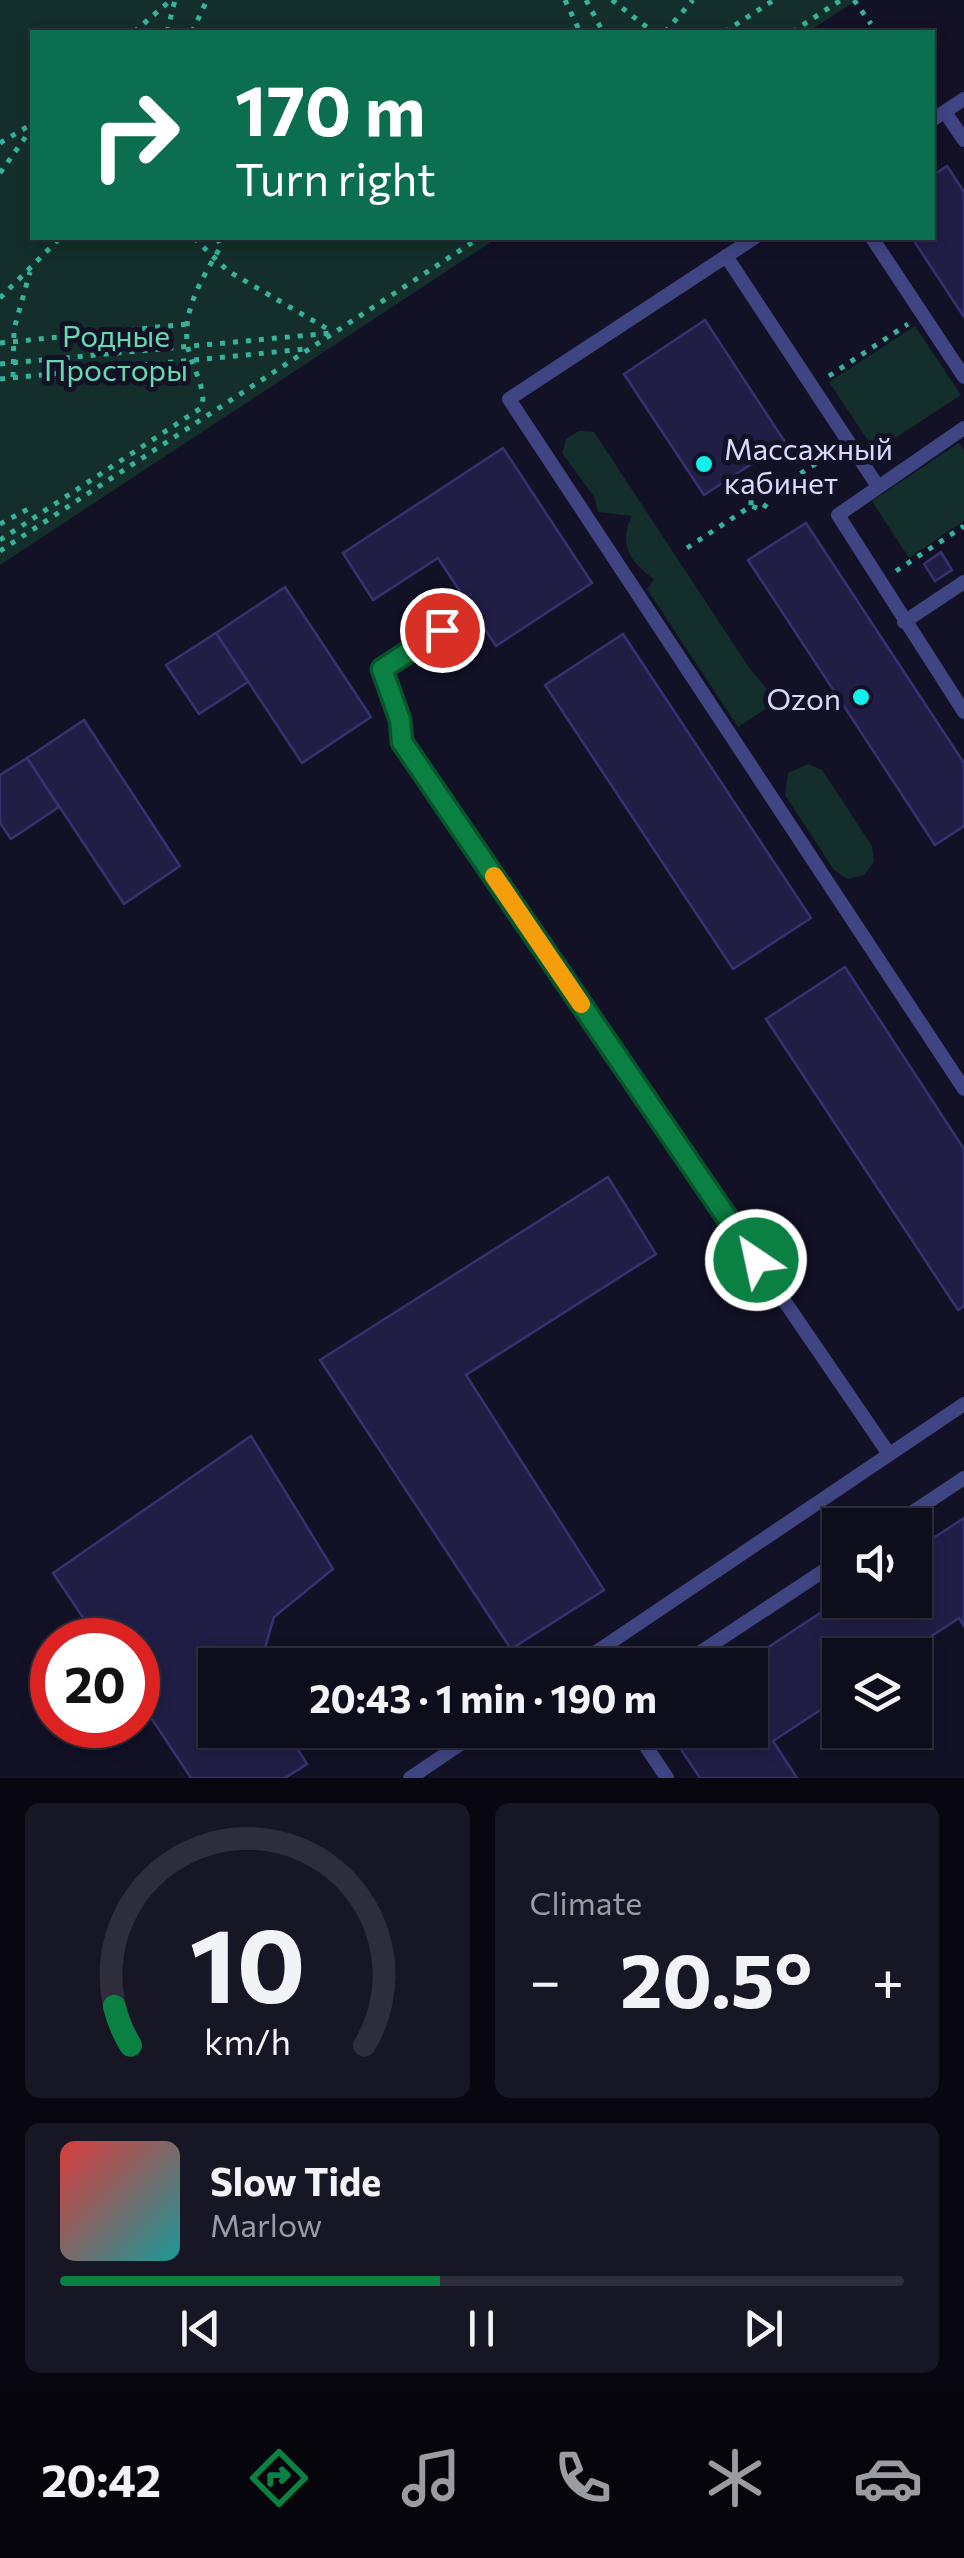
<!DOCTYPE html>
<html lang="en">
<head>
<meta charset="utf-8">
<style>
	:root { --surface:#0e0d1c; --page:#171625; --text:#f1f3f6; --muted:#9b9ca3; --line:#2e2d3b; --accent:#0b8043 }
	body { margin:0; font-family:Commissioner,sans-serif; background:var(--page); color:var(--text); height:100vh; display:flex; flex-direction:column; font-size:38px; white-space:nowrap }
	* { box-sizing:border-box; margin:0 }
	p { font-size:32px; color:var(--muted) }
	.icon { flex:none; width:55px; height:55px; fill:none; stroke:currentColor; stroke-width:2; stroke-linecap:round; stroke-linejoin:round }
	.map { position:relative; height:1778px; overflow:hidden }
	.panel { display:flex; flex-direction:column; gap:25px; padding:25px; background:#08070f; flex:1 }
	.panel>* { flex:none }
	.top-card { position:absolute; left:30px; top:30px; width:905px; height:210px; border-radius:0px; box-shadow:0 5px 15px #0003,0 0 0 2px var(--line); background:#0b6e4f; color:#fff; overflow:hidden }
	.controls { position:absolute; left:822px; top:1508px; display:grid; gap:20px }
	.controls a { display:grid; place-items:center; width:110px; height:110px; border-radius:0px; background:var(--surface); box-shadow:0 5px 15px #0003,0 0 0 2px var(--line); font-size:50px }
	.speed { position:absolute; left:30px; top:1618px; display:flex; gap:20px; font-size:50px; font-weight:700; text-align:center }
	.speed>* { display:grid; place-content:center; width:130px; height:130px; border-radius:50%; background:var(--surface); box-shadow:0 5px 15px #0003,0 0 0 2px var(--line); line-height:1 }
	.speed .limit { border:15px solid #d22; background:#fff; color:#111 }
	.pin { position:absolute; display:grid; place-items:center; width:85px; height:85px; color:#fff; margin:-42px; border:5px solid #fff; border-radius:50%; box-shadow:0 2px 10px #0007 }
	.me { position:absolute; width:110px; margin:-55px; rotate:326deg; stroke-linejoin:round; filter:drop-shadow(0 0 8px #0008) }
	.turn { display:flex; align-items:center; gap:35px; height:210px; padding:0 40px; font-size:45px }
	.turn .icon { width:130px; height:130px; stroke-width:2.5 }
	.turn b { display:block; font-size:70px; line-height:85px }
	.big { font-size:75px; font-weight:700; line-height:1.1 }
	.panel .card { flex:1; display:flex; flex-direction:column; justify-content:center; gap:15px; min-width:0; padding:0 35px; border-radius:15px; background:var(--page) }
	.panel .dial { align-items:center; gap:0 }
	.dial svg { height:260px; overflow:visible; fill:none; stroke:var(--line); stroke-width:7; stroke-linecap:round; text-anchor:middle }
	.dial text { fill:var(--text); stroke:none }
	.song { display:flex; align-items:center; gap:30px }
	.cover { width:120px; height:120px; border-radius:15px; background:linear-gradient(135deg,hsl(0 70% 55%),hsl(180 70% 35%)) }
	.played { height:10px; border-radius:5px; background:linear-gradient(90deg,var(--accent) 45%,var(--line) 45%) }
	.keys { display:flex; justify-content:space-around; direction:ltr }
	.heat { display:flex; justify-content:space-between; align-items:center; font-size:55px; direction:ltr }
	.panel .tiles { flex:1; display:grid; gap:25px; grid-template-columns:1fr 1fr }
	.card:last-child { grid-column:span 2 }
	.trip { position:absolute; left:198px; top:1648px; width:570px; height:100px; border-radius:0px; background:var(--surface); box-shadow:0 5px 15px #0003,0 0 0 2px var(--line); font-weight:700; line-height:100px; text-align:center }
	.tabs { display:flex; height:160px; justify-content:space-around; align-items:center; background:#06050b; color:var(--muted) }
	.tabs .icon { width:70px; height:70px }
	.tabs .active { color:var(--accent) }
	.tabs b { font-size:45px; color:var(--text) }
	.map>svg:first-child { display:block }
</style>
</head>
<body>
<div class="map">
<svg width="964" height="1778" viewBox="0 0 964 1778">
	<rect width="100%" height="100%" fill="#121126"/>
	<g fill="#142f2b">
		<polygon points="0,0 857,0 808,32 32,32 32,238 497,238 0,565"/>
		<polygon points="915,326 961,395 875,451 829,382"/>
		<path d="M579 431 594 432 748 666 771 694 770 706 738 727 647 589 654 579C632 564 617 544 632 516L598 512 595 498 562 453 566 439Z"/>
		<polygon points="959,443 964,450 964,521 909,558 872,501"/>
		<polygon points="808,764 822,770 872,846 874,862 864,875 848,879 834,870 785,795 788,773"/>
	</g>
	<g fill="#211e46" stroke="#363270" stroke-width="2.5">
		<polygon points="947,166 964,192 964,317 912,238 932,238 932,176"/>
		<polygon points="705,320 785,442 704,495 624,374"/>
		<polygon points="503,448 592,583 496,646 438,558 373,600 343,553"/>
		<polygon points="806,523 964,763 964,826 935,845 748,560"/>
		<polygon points="941,552 952,570 935,581 924,564"/>
		<polygon points="285,587 371,717 302,763 216,633"/>
		<polygon points="216,633 248,682 199,714 166,665"/>
		<polygon points="623,634 811,918 733,969 545,685"/>
		<polygon points="84,720 180,866 124,904 27,758"/>
		<polygon points="27,758 59,807 11,839 0,823 0,775"/>
		<polygon points="845,967 964,1149 964,1306 958,1310 766,1019"/>
		<polygon points="608,1177 656,1254 466,1375 604,1590 511,1649 320,1360"/>
		<polygon points="251,1436 333,1569 274,1617 260,1665 215,1665 215,1730 286,1730 307,1764 285,1778 191,1778 138,1698 138,1640 98,1640 53,1573"/>
		<polygon points="964,1518 964,1626 959,1618 903,1655 840,1655 840,1697 773,1741 797,1778 700,1778 668,1730 750,1730 750,1665 741,1665 840,1600 915,1600 915,1550"/>
	</g>
	<g fill="none" stroke-linecap="round" stroke-linejoin="round">
		<g stroke="#38b19b" stroke-width="5" stroke-dasharray="5 8" stroke-linecap="butt">
			<polyline points="565,0 580,32"/>
			<polyline points="586,0 603,32"/>
			<polyline points="612,0 653,32"/>
			<polyline points="854,0 871,24"/>
			<polyline points="134,32 171,0"/>
			<polyline points="167,32 175,0"/>
			<polyline points="192,32 207,0"/>
			<polyline points="665,32 693,0"/>
			<polyline points="724,32 774,0"/>
			<polyline points="792,32 841,0"/>
			<polyline points="0,143 32,124"/>
			<polyline points="0,173 32,128"/>
			<polyline points="194,238 228,271 331,331"/>
			<polyline points="0,298 60,238"/>
			<polyline points="0,343 188,324"/>
			<polyline points="0,364 331,333"/>
			<polyline points="829,376 908,324"/>
			<polyline points="13,377 14,329 30,272"/>
			<polyline points="0,379 306,349"/>
			<polyline points="768,495 833,452"/>
			<polyline points="0,524 28,509"/>
			<path d="M0 540 201 408C209 390 188 362 187 341 184 305 204 276 221 246L217 238"/>
			<polyline points="687,548 751,506 762,510 769,501 763,491 751,494 751,506"/>
			<polyline points="0,551 479,238"/>
			<polyline points="896,571 964,526"/>
		</g>
		<g stroke="#3f4582" stroke-width="14">
			<polyline points="945,112 964,140"/>
			<polyline points="932,120 964,99"/>
			<polyline points="754,238 509,399 964,1089"/>
			<polyline points="872,238 964,377"/>
			<polyline points="726,256 877,485"/>
			<polyline points="964,428 838,515 964,712"/>
			<polyline points="904,622 964,582"/>
			<polyline points="442,630 382,669 400,719 402,742 889,1454"/>
			<polyline points="893,1525 964,1478"/>
			<polyline points="577,1665 964,1404"/>
			<polyline points="681,1665 840,1560"/>
			<polyline points="635,1730 667,1778"/>
			<polyline points="410,1778 481,1730"/>
		</g>
	</g>
	<g fill="none" stroke-linecap="round" stroke-linejoin="round">
		<defs>
			<polyline id="route" points="442,630 382,669 400,720 402,742 756,1260"/>
		</defs>
		<use href="#route" stroke="#07532c" stroke-width="25"/>
		<use href="#route" stroke="#0b8043" stroke-width="18"/>
		<polyline stroke="#f59e0b" stroke-width="18" points="494,876 581,1004"/>
	</g>
	<g fill="#11f0eb" stroke="#121126" stroke-width="4">
		<circle cx="704" cy="464" r="10"/>
		<circle cx="861" cy="697" r="10"/>
	</g>
	<g text-anchor="middle" dominant-baseline="central" stroke-width="10" stroke-linejoin="round" paint-order="stroke">
		<g font-size="30" fill="#68d9af" stroke="#121126">
			<text x="116" y="334">Родные<tspan x="116" dy="34">Просторы</tspan></text>
		</g>
		<g font-size="30" fill="#d8d9fd" stroke="#121126" text-anchor="start">
			<text x="724" y="447">Массажный<tspan x="724" dy="34">кабинет</tspan></text>
			<text x="841" y="697" text-anchor="end">Ozon</text>
		</g>
	</g>
</svg>
<div class="controls">
<a><svg class="icon" aria-label="sound" viewBox="0 0 24 24"><path d="M4 9h4l5-4v14l-5-4H4zM17 9q2 3 0 6"/></svg></a>
<a><svg class="icon" aria-label="layers" viewBox="0 0 24 24"><path d="M12 4l9 5-9 5-9-5zM3 14l9 5 9-5"/></svg></a>
</div>
<div class="speed"><div class="limit">20</div></div>
<div class="pin" style="left:442px;top:630px;background:#d93025"><svg class="icon" aria-label="arrive" viewBox="0 0 24 24"><path d="M6 21V4h12l-3 4 3 4H6"/></svg></div>
<svg class="me" style="left:756px;top:1260px" viewBox="-20 -20 40 40"><circle r="17" fill="#0b8043" stroke="#fff" stroke-width="3"/><path d="M0-11L8 9 0 5-8 9z" fill="#fff"/></svg>
<div class="trip">20:43 · 1 min · 190 m</div>
<div class="top-card">
<div class="turn"><svg class="icon" aria-label="right" viewBox="0 0 24 24"><path d="M7 20v-9h11M14 6l5 5-5 5"/></svg><div><b>170 m</b>Turn right</div></div>
</div>
</div>
<section class="panel">
<div class="tiles">
<div class="card dial"><svg viewBox="0 0 100 80">
<path d="M14 69A42 42 0 1 1 86 69"/>
<path d="M14 69A42 42 0 0 1 9 57" stroke="#0b8043"/>
<text x="50" y="56" font-size="32" font-weight="700">10</text>
<text x="50" y="72" font-size="11">km/h</text>
</svg></div>
<div class="card"><p>Climate</p>
<div class="heat"><a>−</a><b class="big">20.5°</b><a>+</a></div>
</div>
<div class="card">
<div class="song"><i class="cover"></i><div><b>Slow Tide</b><p>Marlow</p></div></div>
<div class="played"></div>
<div class="keys"><svg class="icon" aria-label="previous" viewBox="0 0 24 24"><path d="M18 5L8 12l10 7zM5 5v14"/></svg><svg class="icon" aria-label="pause" viewBox="0 0 24 24"><path d="M8 5v14M16 5v14"/></svg><svg class="icon" aria-label="next" viewBox="0 0 24 24"><path d="M6 5l10 7-10 7zM19 5v14"/></svg></div>
</div>
</div>
</section>
<nav class="tabs">
<b>20:42</b>
<svg class="icon active" aria-label="directions" viewBox="0 0 24 24"><path d="M12 3l9 9-9 9-9-9zM9 14v-3h6M13 9l2 2-2 2"/></svg>
<svg class="icon" aria-label="music" viewBox="0 0 24 24"><path d="M9 18V5l10-2v13"/><circle cx="6" cy="18" r="3"/><circle cx="16" cy="16" r="3"/></svg>
<svg class="icon" aria-label="phone" viewBox="0 0 24 24"><path d="M5 4h4l2 5-3 2q2 4 5 5l2-3 5 2v4C11 20 4 13 5 4z"/></svg>
<svg class="icon" aria-label="climate" viewBox="0 0 24 24"><path d="M12 3v18M4 7l16 10M4 17L20 7"/></svg>
<svg class="icon" aria-label="car" viewBox="0 0 24 24"><path d="M5 17H2v-5l4-1 3-4h7l3 4 3 1v5h-3M9 17h6M6 11h13"/><circle cx="7" cy="17" r="2"/><circle cx="17" cy="17" r="2"/></svg>
</nav>
</body>
</html>
